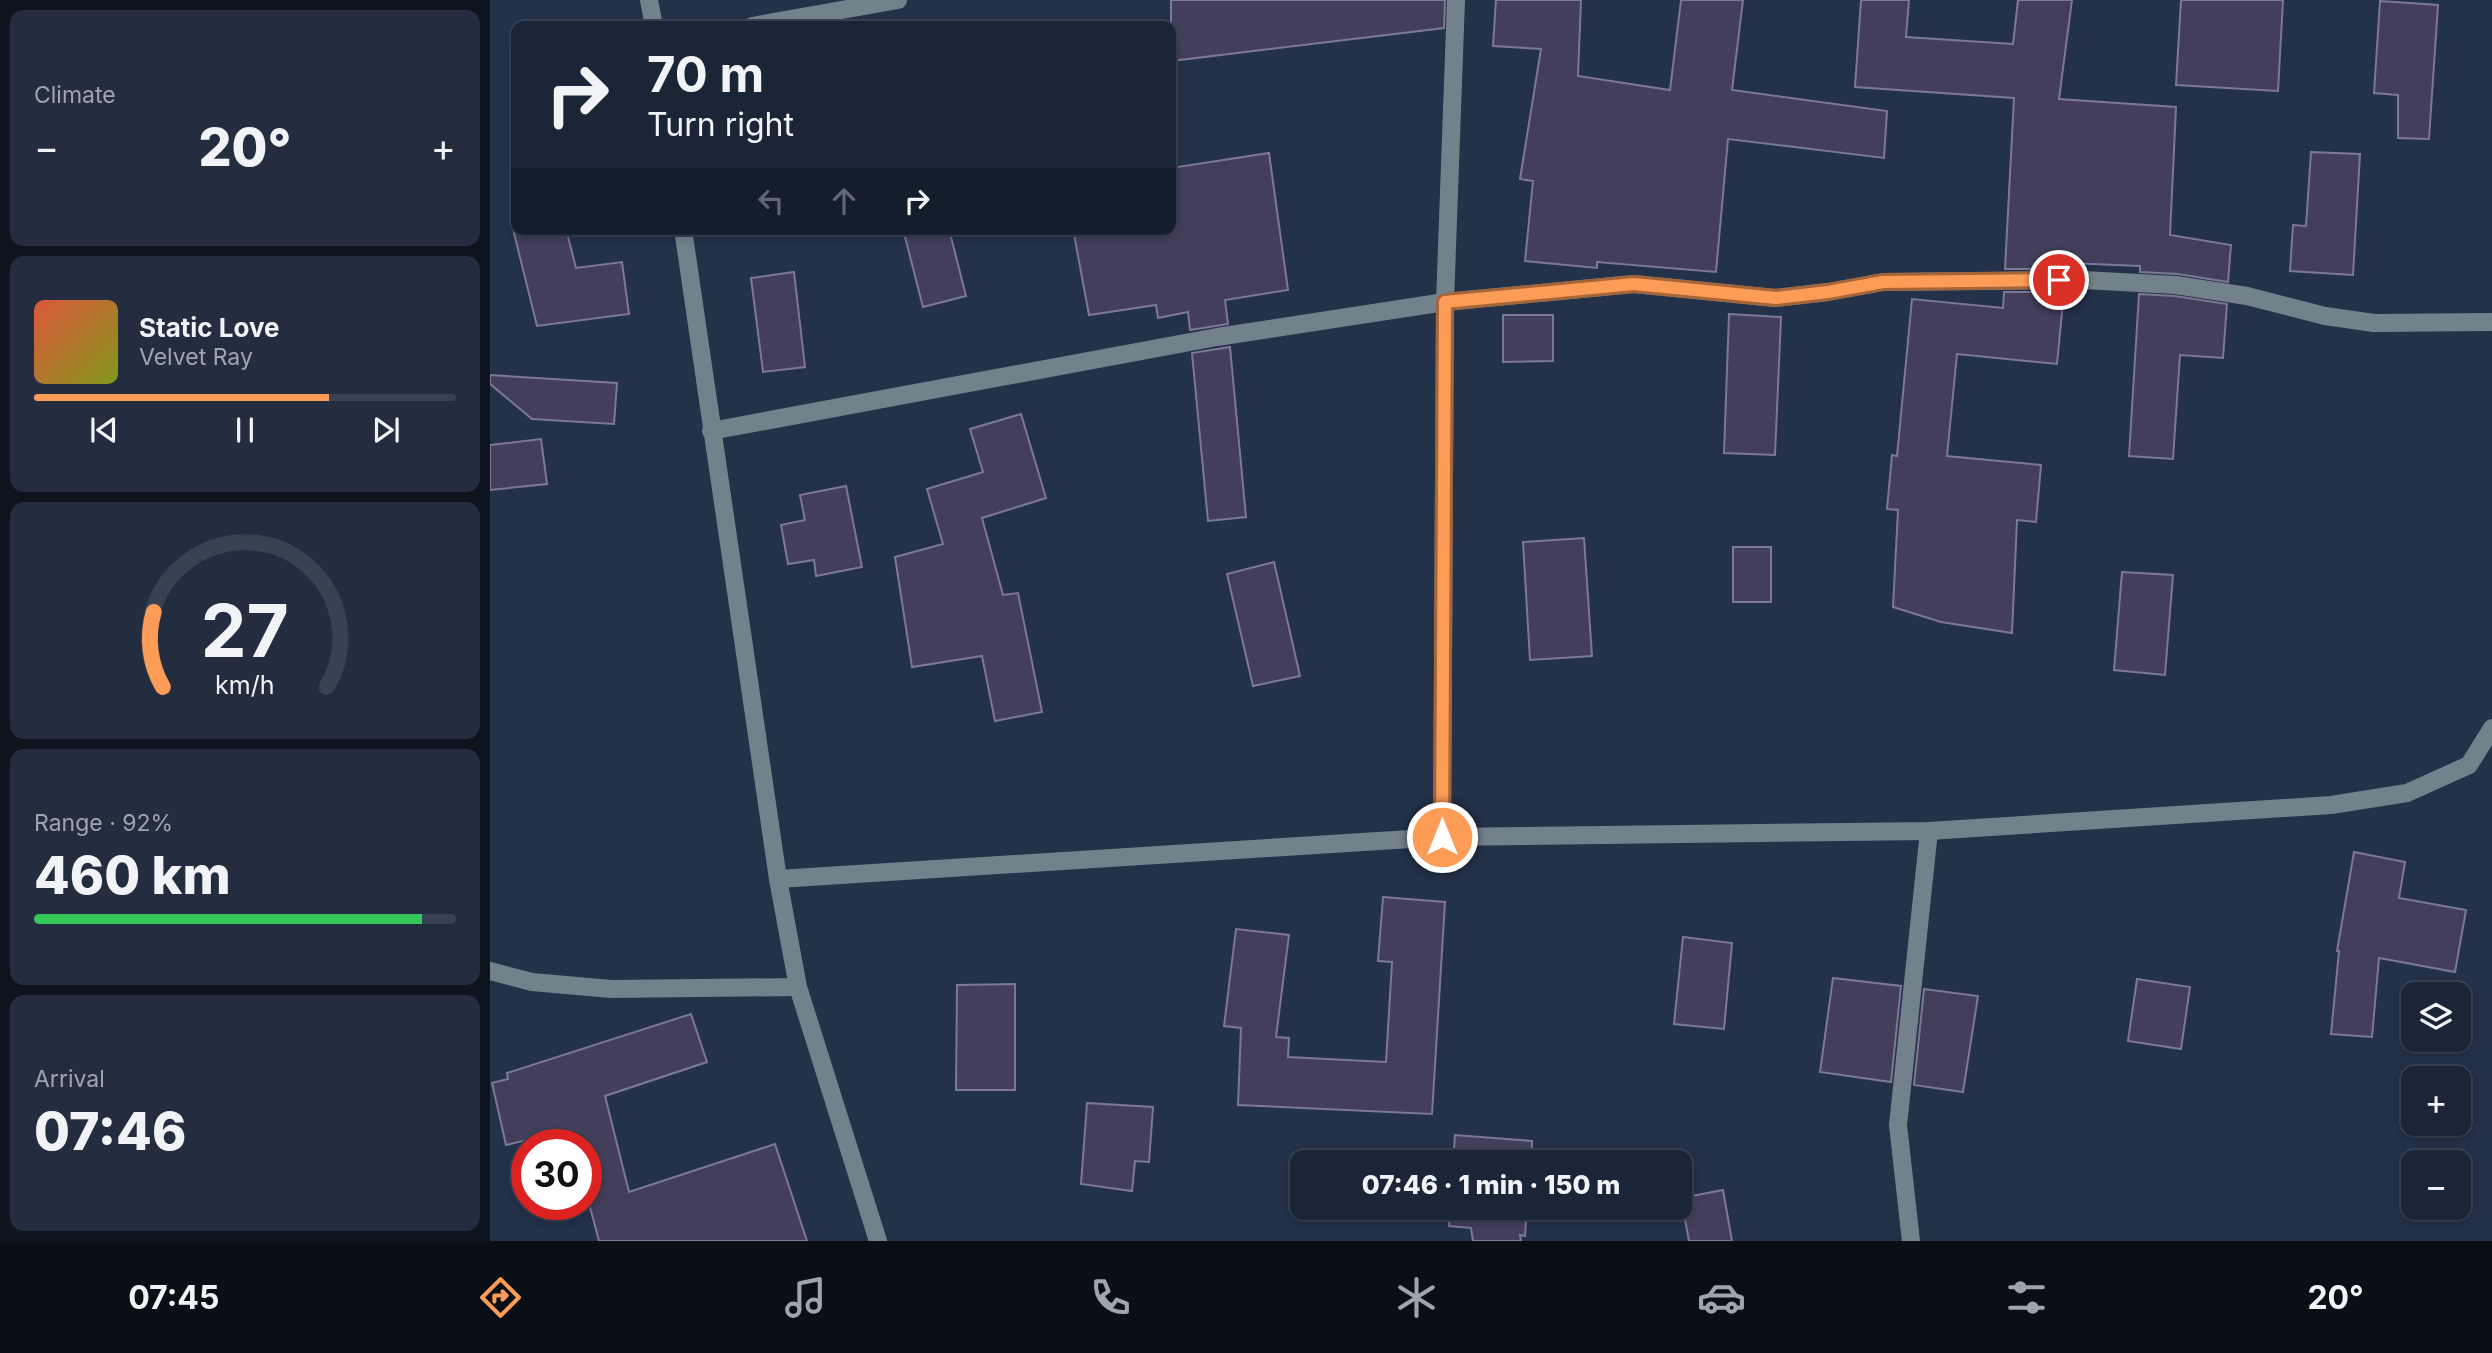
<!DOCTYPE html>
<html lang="en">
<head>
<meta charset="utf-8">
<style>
	:root { --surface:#1a2537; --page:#232d3f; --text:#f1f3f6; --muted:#9fa5ad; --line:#384252; --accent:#fd9c56 }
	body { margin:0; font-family:Inter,sans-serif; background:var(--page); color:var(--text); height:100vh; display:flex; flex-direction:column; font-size:26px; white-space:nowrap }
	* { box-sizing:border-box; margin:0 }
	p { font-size:23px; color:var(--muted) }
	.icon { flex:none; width:38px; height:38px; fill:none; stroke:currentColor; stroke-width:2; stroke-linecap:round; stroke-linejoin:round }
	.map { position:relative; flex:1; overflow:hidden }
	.side { display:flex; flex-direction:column; gap:10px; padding:10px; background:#0e141e; width:490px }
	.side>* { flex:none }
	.banner { position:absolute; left:21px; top:21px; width:665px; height:214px; border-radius:14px; box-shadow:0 4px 10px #0003,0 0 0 2px var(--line); background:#1a2537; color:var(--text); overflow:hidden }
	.fabs { position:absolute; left:1911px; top:982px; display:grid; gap:14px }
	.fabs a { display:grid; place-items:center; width:70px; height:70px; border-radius:14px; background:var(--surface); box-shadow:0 4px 10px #0003,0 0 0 2px var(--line); font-size:35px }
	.speed { position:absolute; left:21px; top:1129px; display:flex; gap:14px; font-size:35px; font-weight:700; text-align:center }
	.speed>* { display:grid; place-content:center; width:91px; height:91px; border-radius:50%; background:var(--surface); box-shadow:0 4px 10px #0003,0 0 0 2px var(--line); line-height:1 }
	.speed .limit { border:10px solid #d22; background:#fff; color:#111 }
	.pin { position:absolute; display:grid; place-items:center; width:60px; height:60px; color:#fff; margin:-30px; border:4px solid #fff; border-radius:50%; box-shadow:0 2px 7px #0007 }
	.me { position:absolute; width:77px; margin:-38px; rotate:0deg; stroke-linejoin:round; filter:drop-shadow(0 0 5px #0008) }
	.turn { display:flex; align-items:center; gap:24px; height:147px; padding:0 21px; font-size:32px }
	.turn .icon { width:91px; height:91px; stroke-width:2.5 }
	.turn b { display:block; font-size:49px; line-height:60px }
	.lanes { display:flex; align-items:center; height:66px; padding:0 21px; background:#0003; justify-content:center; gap:35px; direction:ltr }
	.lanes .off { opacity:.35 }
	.big { font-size:52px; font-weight:800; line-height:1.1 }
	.side .tile { flex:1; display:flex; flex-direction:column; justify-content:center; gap:10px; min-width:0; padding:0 24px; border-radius:14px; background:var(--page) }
	.side .dial { align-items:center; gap:0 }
	.dial svg { height:182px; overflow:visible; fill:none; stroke:var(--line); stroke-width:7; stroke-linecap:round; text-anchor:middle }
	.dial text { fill:var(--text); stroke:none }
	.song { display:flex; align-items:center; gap:21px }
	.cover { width:84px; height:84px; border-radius:10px; background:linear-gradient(135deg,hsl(10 70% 55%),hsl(70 70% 35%)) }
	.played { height:7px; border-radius:4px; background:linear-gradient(90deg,var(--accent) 70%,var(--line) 70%) }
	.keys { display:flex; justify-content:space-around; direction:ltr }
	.heat { display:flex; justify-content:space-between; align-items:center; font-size:38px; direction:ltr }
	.charge { height:10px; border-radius:5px; background:linear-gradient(90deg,#34c759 92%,var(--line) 0) }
	.trip { position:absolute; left:800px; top:1150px; width:402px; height:70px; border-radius:14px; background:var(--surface); box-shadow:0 4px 10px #0003,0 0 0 2px var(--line); font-weight:800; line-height:70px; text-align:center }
	.menu { display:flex; height:112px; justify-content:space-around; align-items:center; background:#0a0f16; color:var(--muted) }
	.menu .icon { width:49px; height:49px }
	.menu .current { color:var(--accent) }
	.menu b { font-size:32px; color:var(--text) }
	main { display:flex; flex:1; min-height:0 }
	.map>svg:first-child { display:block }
</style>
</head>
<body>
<main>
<section class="side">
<div class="tile"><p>Climate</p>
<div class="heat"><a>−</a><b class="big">20°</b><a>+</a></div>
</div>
<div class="tile">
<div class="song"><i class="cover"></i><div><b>Static Love</b><p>Velvet Ray</p></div></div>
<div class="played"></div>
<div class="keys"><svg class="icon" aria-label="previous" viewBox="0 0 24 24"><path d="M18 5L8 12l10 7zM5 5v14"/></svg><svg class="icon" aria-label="pause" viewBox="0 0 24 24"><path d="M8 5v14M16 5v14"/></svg><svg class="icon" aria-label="next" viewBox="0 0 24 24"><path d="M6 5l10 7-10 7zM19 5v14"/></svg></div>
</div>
<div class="tile dial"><svg viewBox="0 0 100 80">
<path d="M14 69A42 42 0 1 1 86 69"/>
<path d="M14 69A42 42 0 0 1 10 36" stroke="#fd9c56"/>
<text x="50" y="56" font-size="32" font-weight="700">27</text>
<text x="50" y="72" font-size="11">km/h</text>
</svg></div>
<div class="tile"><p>Range · 92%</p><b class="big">460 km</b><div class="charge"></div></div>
<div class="tile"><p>Arrival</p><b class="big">07:46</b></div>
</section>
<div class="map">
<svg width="2002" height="1241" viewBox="0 0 2002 1241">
	<rect width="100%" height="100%" fill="#233149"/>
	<g fill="#433e5a" stroke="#7d7897" stroke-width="2">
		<polygon points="681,0 955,0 954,28 681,61"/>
		<polygon points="1006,0 1091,0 1088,76 1180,90 1191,0 1253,0 1242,90 1397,111 1394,158 1238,139 1226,272 1107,262 1107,268 1035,261 1043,181 1030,179 1051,49 1003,46"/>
		<polygon points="1371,0 1419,0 1416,37 1523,44 1528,0 1582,0 1569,99 1686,107 1680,235 1741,245 1738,282 1688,274 1650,272 1650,266 1578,263 1577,269 1515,269 1524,98 1365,87"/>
		<polygon points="1691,0 1793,0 1788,91 1686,85"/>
		<polygon points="1890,1 1948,5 1939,139 1908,138 1908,95 1884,93"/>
		<polygon points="1821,152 1870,154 1863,275 1800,271 1803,225 1816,226"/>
		<polygon points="779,153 798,290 735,300 738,324 700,330 698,312 668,318 666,305 599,315 583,229 681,229 681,168"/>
		<polygon points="23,229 76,229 86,268 132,262 139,314 47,326"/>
		<polygon points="413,229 459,229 476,296 433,307"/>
		<polygon points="304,272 315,367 273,372 261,278"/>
		<polygon points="1514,292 1574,292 1567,364 1467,354 1457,456 1551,465 1546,522 1527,520 1522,633 1451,622 1403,607 1408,510 1397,509 1402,455 1407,456 1422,299 1513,308"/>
		<polygon points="1649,294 1685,296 1737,304 1733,358 1690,355 1683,459 1639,456"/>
		<polygon points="1239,314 1291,317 1285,455 1234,453"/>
		<polygon points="1013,315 1063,315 1063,361 1013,362"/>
		<polygon points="740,347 756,517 718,521 702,353"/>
		<polygon points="0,375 127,383 124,424 42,419 0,384"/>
		<polygon points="531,414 556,498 492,518 513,595 528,593 552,712 505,721 492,656 422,667 405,557 453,544 437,489 493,472 480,429"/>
		<polygon points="51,439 57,484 0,490 0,445"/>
		<polygon points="356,486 372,567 326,576 324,560 298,564 291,525 315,520 310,495"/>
		<polygon points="1094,538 1102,656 1040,660 1033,542"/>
		<rect x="1243" y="547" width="38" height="55"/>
		<polygon points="784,562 810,676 763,686 737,574"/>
		<polygon points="1632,572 1683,575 1675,675 1624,670"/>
		<polygon points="1864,852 1915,862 1909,898 1976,910 1965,972 1889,958 1882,1037 1841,1034 1849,951 1847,951"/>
		<polygon points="893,897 955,902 942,1114 748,1105 751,1028 734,1026 746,929 799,935 786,1037 799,1038 798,1057 896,1062 902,962 888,961"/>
		<polygon points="1193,937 1242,943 1234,1029 1184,1024"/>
		<polygon points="1343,978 1411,986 1401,1082 1330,1072"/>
		<polygon points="1647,979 1700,987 1691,1049 1638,1041"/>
		<polygon points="525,984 525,1090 466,1090 467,985"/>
		<polygon points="1434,989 1488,996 1473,1092 1424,1085"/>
		<polygon points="201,1014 217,1062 115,1096 139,1192 285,1144 317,1241 109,1241 96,1192 96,1144 84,1144 80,1130 16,1145 2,1083 18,1079 17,1073"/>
		<polygon points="597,1103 663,1107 659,1162 645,1161 642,1191 591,1184"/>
		<polygon points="965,1135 1042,1141 1041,1162 963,1162"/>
		<polygon points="1233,1190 1242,1241 1199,1241 1191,1198"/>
		<polygon points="960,1208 1037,1208 1035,1236 1030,1235 1031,1241 983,1241 981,1228 959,1226"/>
	</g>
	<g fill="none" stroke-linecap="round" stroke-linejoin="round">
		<g stroke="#73828a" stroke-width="18">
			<polyline points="159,0 164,26"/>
			<polyline points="262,26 408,0"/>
			<polyline points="193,229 288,879 308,987 388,1241"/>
			<polyline points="221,431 727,337 955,302 1144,284 1285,298 1338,292 1393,282 1593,280 1686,285 1757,296 1835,316 1884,323 2002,322"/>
			<polyline points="952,837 955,302 966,0"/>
			<polyline points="288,879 952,837 1439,831 1841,805 1917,793 1979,765 2002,728"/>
			<polyline points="0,971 42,982 121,989 308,987"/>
			<polyline points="1421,1241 1408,1125 1439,831"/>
		</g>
	</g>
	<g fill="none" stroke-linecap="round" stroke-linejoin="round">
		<defs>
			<polyline id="route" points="952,837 955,302 1144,284 1286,298 1338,292 1393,282 1569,280"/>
		</defs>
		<use href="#route" stroke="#a46538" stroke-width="18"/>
		<use href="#route" stroke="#fd9c56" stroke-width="12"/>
	</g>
</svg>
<div class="fabs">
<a><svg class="icon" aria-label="layers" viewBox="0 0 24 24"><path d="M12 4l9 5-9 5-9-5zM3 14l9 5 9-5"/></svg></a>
<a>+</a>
<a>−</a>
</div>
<div class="speed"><div class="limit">30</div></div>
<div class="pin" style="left:1569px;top:280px;background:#d93025"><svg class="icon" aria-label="arrive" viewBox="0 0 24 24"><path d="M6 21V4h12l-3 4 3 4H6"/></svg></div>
<svg class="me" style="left:952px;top:837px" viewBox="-20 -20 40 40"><circle r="17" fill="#fd9c56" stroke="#fff" stroke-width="3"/><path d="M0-11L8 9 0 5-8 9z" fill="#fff"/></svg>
<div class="trip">07:46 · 1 min · 150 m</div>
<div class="banner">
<div class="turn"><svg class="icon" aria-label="right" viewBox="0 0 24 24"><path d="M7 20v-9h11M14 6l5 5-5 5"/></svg><div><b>70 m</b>Turn right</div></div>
<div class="lanes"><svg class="icon off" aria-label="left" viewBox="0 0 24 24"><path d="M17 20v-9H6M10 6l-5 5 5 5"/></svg><svg class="icon off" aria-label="ahead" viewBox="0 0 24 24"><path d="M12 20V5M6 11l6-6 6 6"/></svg><svg class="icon" aria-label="right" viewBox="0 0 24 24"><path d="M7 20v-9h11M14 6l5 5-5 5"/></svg></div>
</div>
</div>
</main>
<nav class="menu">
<b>07:45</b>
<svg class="icon current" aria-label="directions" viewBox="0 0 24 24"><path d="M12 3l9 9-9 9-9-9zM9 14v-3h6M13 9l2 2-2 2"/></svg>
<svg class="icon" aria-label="music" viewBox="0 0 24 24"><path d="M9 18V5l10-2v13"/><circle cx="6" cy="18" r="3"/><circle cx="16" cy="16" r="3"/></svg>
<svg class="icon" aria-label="phone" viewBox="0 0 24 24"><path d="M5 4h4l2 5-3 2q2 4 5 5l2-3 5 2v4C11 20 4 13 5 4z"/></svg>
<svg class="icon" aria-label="climate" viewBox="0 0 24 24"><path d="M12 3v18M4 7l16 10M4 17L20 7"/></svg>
<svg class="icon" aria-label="car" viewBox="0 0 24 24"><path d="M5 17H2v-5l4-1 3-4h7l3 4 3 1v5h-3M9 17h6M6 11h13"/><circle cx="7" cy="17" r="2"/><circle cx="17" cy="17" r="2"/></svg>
<svg class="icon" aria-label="filters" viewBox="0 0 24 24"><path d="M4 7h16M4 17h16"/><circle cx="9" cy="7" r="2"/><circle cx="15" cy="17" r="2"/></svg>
<b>20°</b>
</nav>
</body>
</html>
